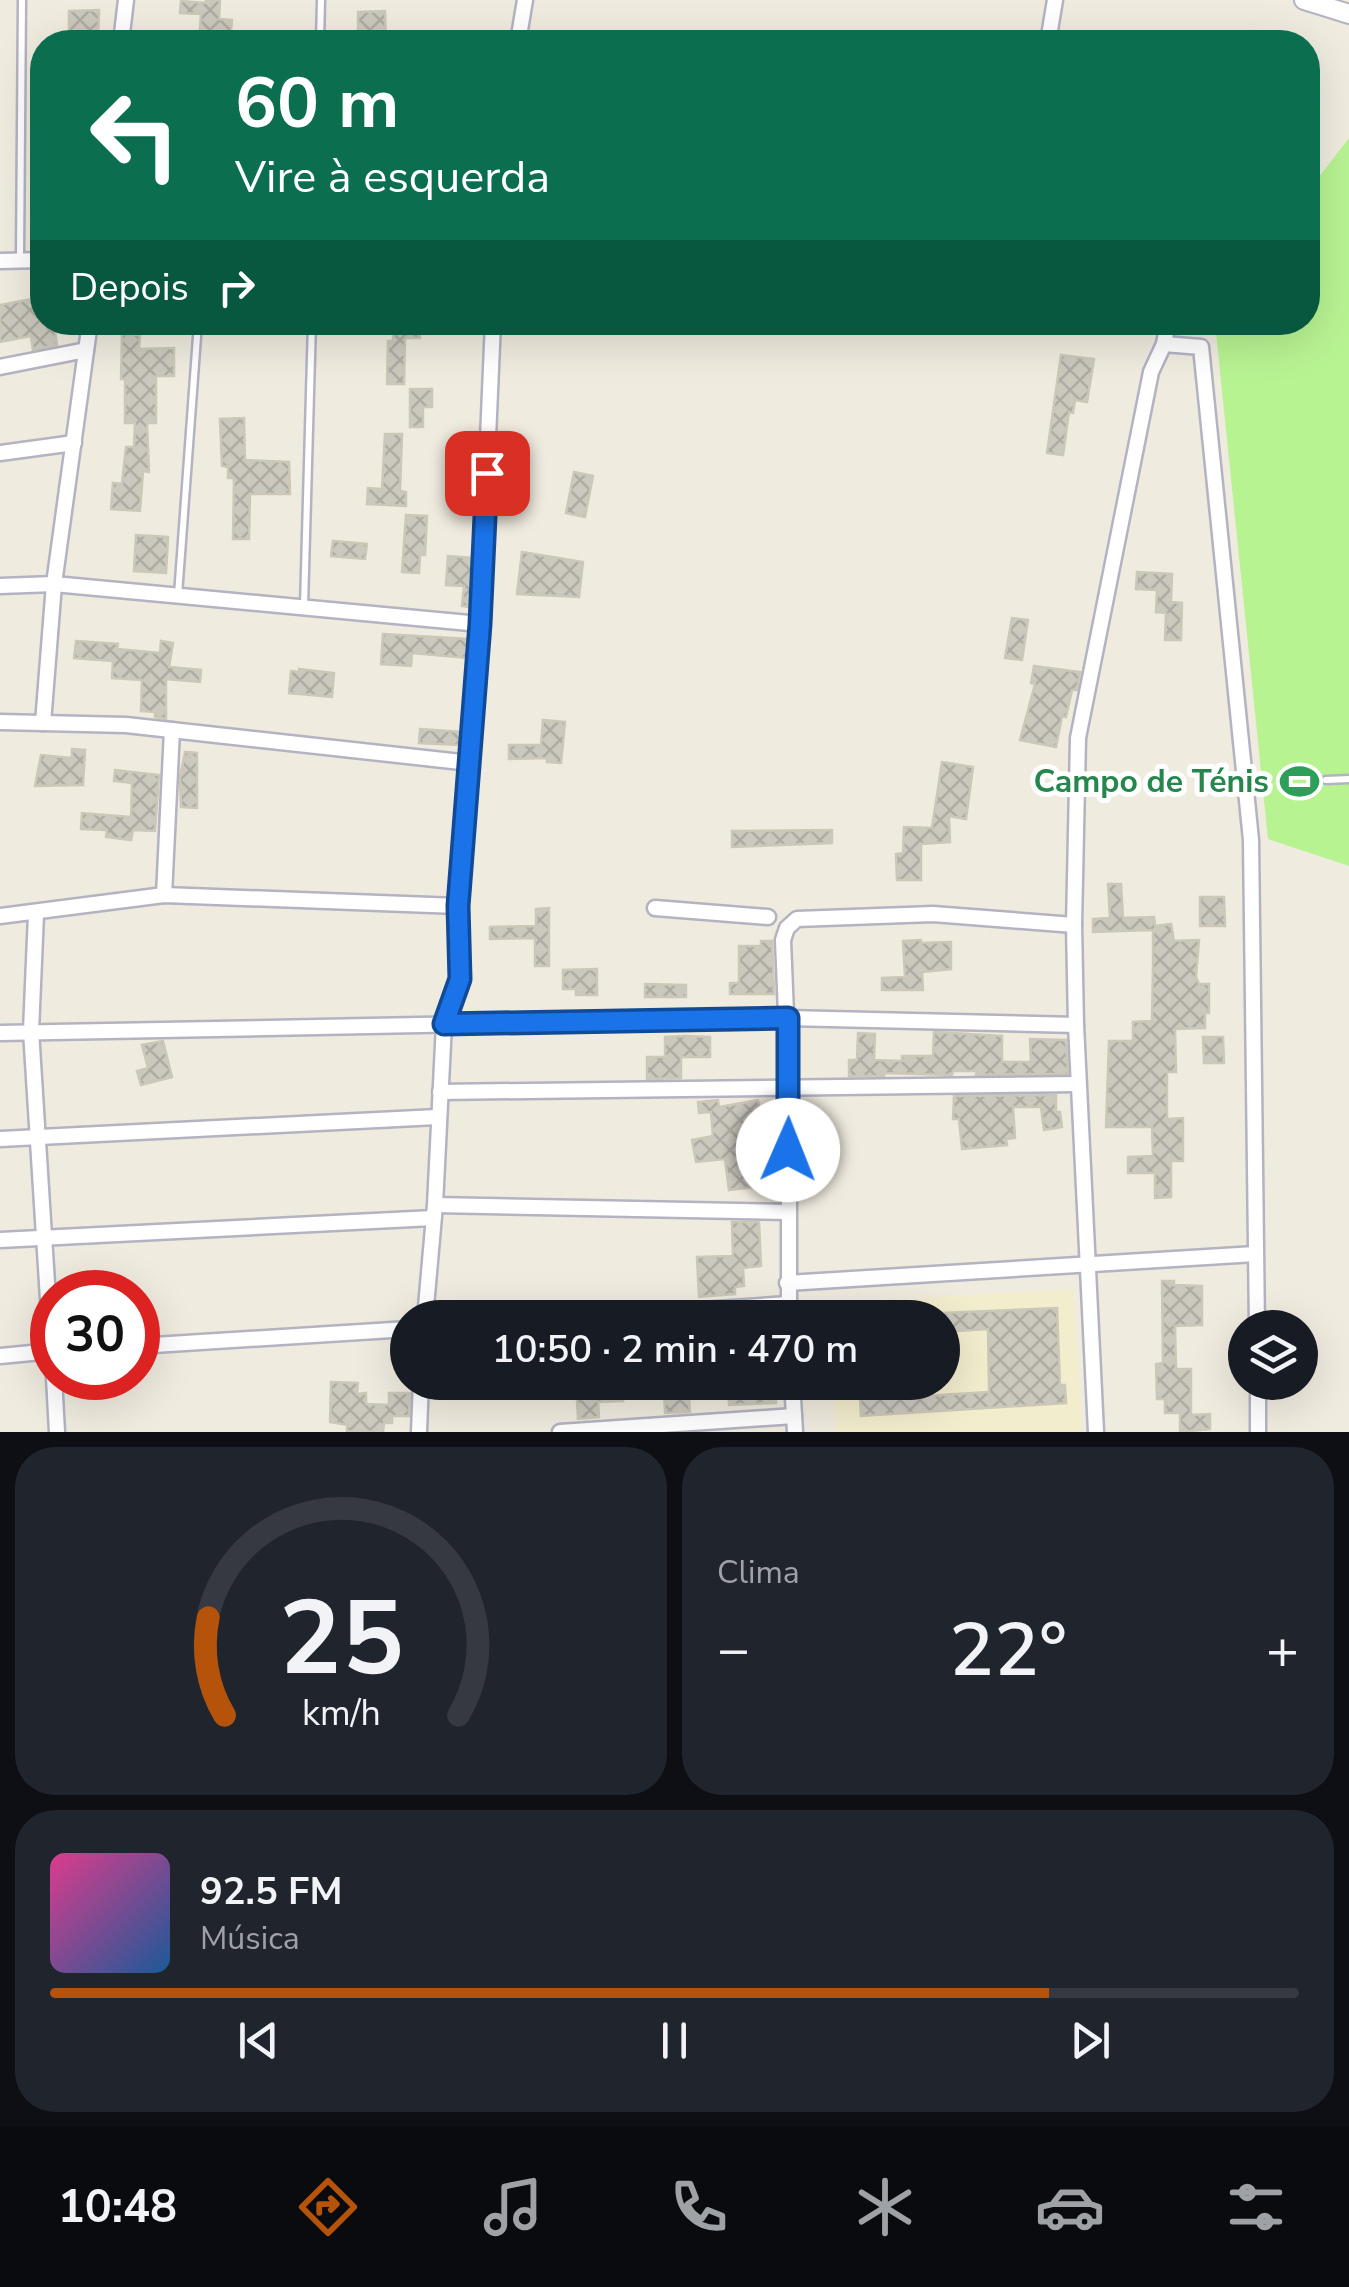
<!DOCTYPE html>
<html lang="pt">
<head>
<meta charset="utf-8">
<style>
	:root { --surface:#171b24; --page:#20242c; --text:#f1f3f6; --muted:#9ea1a6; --line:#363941; --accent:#b45309 }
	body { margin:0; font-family:"Nunito Sans",sans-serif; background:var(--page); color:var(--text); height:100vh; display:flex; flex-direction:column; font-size:38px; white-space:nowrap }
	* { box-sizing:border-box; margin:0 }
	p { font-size:32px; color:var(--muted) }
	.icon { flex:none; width:55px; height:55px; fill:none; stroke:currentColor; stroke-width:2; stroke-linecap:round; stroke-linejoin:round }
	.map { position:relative; height:1432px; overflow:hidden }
	.details { display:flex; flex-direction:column; gap:15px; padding:15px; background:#0d0f14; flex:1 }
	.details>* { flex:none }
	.banner { position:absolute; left:30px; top:30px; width:1290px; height:305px; border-radius:40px; box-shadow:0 10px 40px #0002; background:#0b6e4f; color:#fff; overflow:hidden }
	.buttons { position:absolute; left:1228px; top:1310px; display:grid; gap:20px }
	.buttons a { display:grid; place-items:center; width:90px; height:90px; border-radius:50%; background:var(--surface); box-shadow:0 10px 40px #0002; font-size:50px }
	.speed { position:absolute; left:30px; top:1270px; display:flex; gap:20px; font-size:50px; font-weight:700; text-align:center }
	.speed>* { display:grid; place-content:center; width:130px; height:130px; border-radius:50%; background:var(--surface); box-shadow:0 10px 40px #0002; line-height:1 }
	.speed .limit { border:15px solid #d22; background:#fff; color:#111 }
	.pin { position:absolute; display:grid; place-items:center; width:85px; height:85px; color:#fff; margin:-42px; border-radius:20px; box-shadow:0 5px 15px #0006 }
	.me { position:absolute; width:110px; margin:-55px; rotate:1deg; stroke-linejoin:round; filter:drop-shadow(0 0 8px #0008) }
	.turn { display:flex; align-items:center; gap:35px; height:210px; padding:0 40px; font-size:45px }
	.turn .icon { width:130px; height:130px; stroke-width:2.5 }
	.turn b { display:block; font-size:70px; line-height:85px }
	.then { display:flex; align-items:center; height:95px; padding:0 40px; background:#0003; gap:20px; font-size:38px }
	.big { font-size:75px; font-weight:600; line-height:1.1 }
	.details .widget { flex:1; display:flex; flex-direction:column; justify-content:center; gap:15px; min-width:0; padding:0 35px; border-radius:40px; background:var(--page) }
	.details .dial { align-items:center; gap:0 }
	.dial svg { height:260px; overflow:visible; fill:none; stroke:var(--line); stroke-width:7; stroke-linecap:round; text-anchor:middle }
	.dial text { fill:var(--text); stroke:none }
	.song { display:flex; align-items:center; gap:30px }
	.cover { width:120px; height:120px; border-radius:15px; background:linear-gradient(135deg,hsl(330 70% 55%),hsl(210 70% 35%)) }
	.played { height:10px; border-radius:5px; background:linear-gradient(90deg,var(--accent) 80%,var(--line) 80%) }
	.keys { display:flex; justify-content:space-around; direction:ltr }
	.heat { display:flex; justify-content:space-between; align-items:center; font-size:55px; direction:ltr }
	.details .tiles { flex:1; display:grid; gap:15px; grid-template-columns:1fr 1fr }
	.widget:last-child { grid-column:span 2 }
	.trip { position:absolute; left:390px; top:1300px; width:570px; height:100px; border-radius:50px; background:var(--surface); box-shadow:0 10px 40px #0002; font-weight:600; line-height:100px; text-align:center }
	.tab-bar { display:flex; height:160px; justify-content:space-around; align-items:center; background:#090b0e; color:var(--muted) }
	.tab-bar .icon { width:70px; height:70px }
	.tab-bar .active { color:var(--accent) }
	.tab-bar b { font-size:45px; color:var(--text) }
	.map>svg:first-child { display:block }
</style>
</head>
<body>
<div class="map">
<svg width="1349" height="1432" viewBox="0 0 1349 1432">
	<defs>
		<pattern id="building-cross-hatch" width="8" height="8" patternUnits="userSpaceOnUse" patternTransform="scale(2.5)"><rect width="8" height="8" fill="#cbc8be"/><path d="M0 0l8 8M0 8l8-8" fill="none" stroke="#afaca4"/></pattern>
	</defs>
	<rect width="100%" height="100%" fill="#f0ebdf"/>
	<polygon fill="#f2edcd" points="1073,1289 1082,1432 836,1432 833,1383 942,1382 942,1318 829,1317 828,1303"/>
	<polygon fill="#b8f392" points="1349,138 1349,866 1268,839 1215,323 1308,322 1308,191"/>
	<g fill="url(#building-cross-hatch)" stroke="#ccc8b8" stroke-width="2.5">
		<polygon points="206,0 220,0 219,19 232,20 230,42 199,42 201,14 180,13 181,1 206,3"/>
		<polygon points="99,10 98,42 69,42 69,11"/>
		<polygon points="385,11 386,42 358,42 358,12"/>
		<polygon points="42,297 42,322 54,322 57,345 33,350 31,336 0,342 0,305"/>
		<polygon points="393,322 420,322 420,338 405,338 404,384 387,384 388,341 393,341"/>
		<polygon points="122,334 140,335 139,349 174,348 174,376 156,376 156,423 147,423 149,472 143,471 140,511 111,509 113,483 122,484 126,447 134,447 135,423 125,423 125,379 121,379"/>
		<polygon points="1061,355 1094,359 1087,402 1075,400 1073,413 1069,412 1063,455 1047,453"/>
		<polygon points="410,389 432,389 432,407 423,407 423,427 410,427"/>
		<polygon points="244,418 245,460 289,462 290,494 250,494 249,539 233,539 234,478 228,478 228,467 222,466 220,419"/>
		<polygon points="385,434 402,434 400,491 406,492 406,506 367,504 368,488 382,489"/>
		<polygon points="574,472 593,476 585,517 566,513"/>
		<polygon points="406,515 427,516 425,555 420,555 419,573 402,572"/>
		<polygon points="136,535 168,537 166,573 134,571"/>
		<polygon points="333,541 367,544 365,559 331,556"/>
		<polygon points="522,552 583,562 579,597 517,594"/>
		<polygon points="448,556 472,558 470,607 462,606 464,586 446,585"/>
		<polygon points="1137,572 1172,574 1171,602 1182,603 1181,640 1165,640 1166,613 1156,612 1157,590 1136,589"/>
		<polygon points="1012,618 1028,620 1022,660 1005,658"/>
		<polygon points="383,634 468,639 467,658 412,653 411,666 381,664"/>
		<polygon points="76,641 118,644 117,649 160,653 161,641 173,643 169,667 201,670 200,682 166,679 166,719 155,717 155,712 141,711 142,680 112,678 113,661 74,658"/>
		<polygon points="1034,666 1080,672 1077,690 1072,690 1066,717 1062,716 1056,747 1020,740 1035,684 1031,683"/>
		<polygon points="299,669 334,673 332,697 289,693 291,671 299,672"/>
		<polygon points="543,720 565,722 561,763 547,762 547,758 509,759 509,745 541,745"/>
		<polygon points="420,729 461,732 460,745 419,743"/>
		<polygon points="72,749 85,750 83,785 35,786 41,755 72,758"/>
		<polygon points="185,752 197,753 197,808 181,807 180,777"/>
		<polygon points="942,762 973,767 966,819 949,816 950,842 921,844 921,880 897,880 896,854 903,853 904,827 932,828"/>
		<polygon points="115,770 159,775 155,831 133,830 131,840 106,837 107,830 81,829 82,813 131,817 132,783 114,781"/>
		<polygon points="832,830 832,843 732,847 732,831"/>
		<polygon points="1108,884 1121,884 1123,918 1154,917 1155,926 1171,924 1174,941 1199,940 1196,977 1199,984 1209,984 1209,1013 1205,1013 1205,1028 1175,1029 1176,1072 1167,1072 1167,1119 1183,1118 1183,1161 1171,1161 1171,1197 1155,1198 1155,1173 1128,1173 1128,1157 1153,1156 1152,1127 1106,1127 1109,1041 1133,1041 1133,1022 1152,1021 1153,966 1153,930 1093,932 1093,919 1110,918"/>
		<polygon points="1200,897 1224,897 1225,926 1200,926"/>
		<polygon points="549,908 549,966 535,966 535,938 490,939 490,927 536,926 536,909"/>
		<polygon points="921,940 921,943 951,942 951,969 922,972 923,990 882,990 882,978 905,977 903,941"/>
		<polygon points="761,941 772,941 774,994 730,994 730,983 739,983 739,946 761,946"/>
		<polygon points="597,969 597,995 576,995 576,989 563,989 563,970"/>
		<polygon points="645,984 686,985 686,997 645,997"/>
		<polygon points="934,1032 1002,1036 1002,1062 1031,1062 1030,1039 1066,1040 1068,1074 976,1075 977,1071 953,1071 952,1075 884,1073 884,1076 849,1076 849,1060 857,1060 858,1033 875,1034 874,1060 902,1061 902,1056 933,1056"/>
		<polygon points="684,1036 710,1037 710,1057 681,1057 681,1078 647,1079 647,1057 665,1057 665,1037"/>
		<polygon points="1203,1037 1223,1037 1224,1063 1204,1063"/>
		<polygon points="163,1041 172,1077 141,1085 137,1071 148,1068 142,1045"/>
		<polygon points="1056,1095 1056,1112 1060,1112 1062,1127 1044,1130 1041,1107 1013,1107 1015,1138 1006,1139 1007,1145 962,1149 959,1119 953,1119 954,1096"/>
		<polygon points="718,1100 719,1107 758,1100 761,1121 778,1118 778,1137 773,1138 778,1184 729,1190 725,1159 696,1162 692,1140 713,1136 711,1112 699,1113 698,1102"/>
		<polygon points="732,1222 759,1222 761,1266 743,1268 744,1286 735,1287 735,1294 699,1297 697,1257 733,1256"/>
		<polygon points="1162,1281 1174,1281 1174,1285 1202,1286 1202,1325 1175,1326 1176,1369 1191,1369 1191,1415 1210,1414 1210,1429 1180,1432 1180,1413 1165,1413 1165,1399 1157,1399 1156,1364 1163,1363"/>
		<polygon points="1057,1308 1060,1385 1065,1385 1066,1403 861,1416 859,1382 871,1382 874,1399 989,1392 988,1329 942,1332 942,1313"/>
		<polygon points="331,1382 358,1383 357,1394 366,1393 366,1404 389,1405 389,1393 410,1393 409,1416 392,1416 392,1423 384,1423 383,1432 347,1431 347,1425 330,1422"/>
		<polygon points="576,1382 601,1382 601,1390 623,1389 623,1401 598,1402 599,1417 578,1419"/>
		<polygon points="754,1382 775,1382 776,1403 729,1405 728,1386"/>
		<polygon points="688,1385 690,1412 665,1413 664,1390"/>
	</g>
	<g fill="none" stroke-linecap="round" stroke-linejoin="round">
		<defs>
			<g id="service">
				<polyline points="320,42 321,0"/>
				<polyline points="20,259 22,0"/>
				<polyline points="89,327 198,323 178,595"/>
				<polyline points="304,606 312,322"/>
				<polyline points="1326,780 1349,779"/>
			</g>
			<g id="minor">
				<polyline points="121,42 126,0"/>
				<polyline points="518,42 525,0"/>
				<polyline points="1048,42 1055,0"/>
				<polyline points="0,261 42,260"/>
				<polyline points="1164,344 1168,322"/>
				<polyline points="0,367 86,350"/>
				<polyline points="0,453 74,443"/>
				<polyline points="0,586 54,584 480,624"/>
				<polyline points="0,722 126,725 470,763"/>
				<polyline points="43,723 54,584 90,322"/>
				<polyline points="164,895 172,730"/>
				<polyline points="655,908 768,917"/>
				<polyline points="36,914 31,1031 52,1362"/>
				<polyline points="0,916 164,895 458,906"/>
				<polyline points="0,1033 788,1018 1076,1025"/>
				<polyline points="440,1092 1078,1084"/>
				<polyline points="0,1139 437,1117"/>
				<polyline points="435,1205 788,1212"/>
				<polyline points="0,1240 433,1218"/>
				<polyline points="787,1283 1255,1254"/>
				<polyline points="425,1318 435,1205 444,1024 459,979 458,906 480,624 493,322"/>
				<polyline points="585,1318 788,1304"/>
				<polyline points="789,1318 789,1088 783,940 787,928 797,919 933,914 1074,925"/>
				<polyline points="138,1346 408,1329"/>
				<polyline points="0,1356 52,1351"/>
				<polyline points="54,1378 57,1432"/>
				<polyline points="792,1382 795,1432"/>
				<polyline points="1258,1382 1258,1432"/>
				<polyline points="419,1432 421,1382"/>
				<polyline points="560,1432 794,1416"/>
				<polyline points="1096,1432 1076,1025 1074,925 1078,738 1151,372 1164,344 1201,347 1251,840 1257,1328"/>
			</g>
			<polyline id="tertiary" points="1304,0 1349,14"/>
		</defs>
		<use href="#service" stroke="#b3b3c2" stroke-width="11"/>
		<use href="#minor" stroke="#b3b3c2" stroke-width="19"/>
		<use href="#tertiary" stroke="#b3b3c2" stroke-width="22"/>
		<use href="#service" stroke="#fff" stroke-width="6"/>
		<use href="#minor" stroke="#fff" stroke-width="14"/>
		<use href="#tertiary" stroke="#fff" stroke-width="18"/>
	</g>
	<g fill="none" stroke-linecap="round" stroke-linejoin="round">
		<defs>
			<polyline id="route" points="487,473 480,624 458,906 460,979 444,1024 788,1018 788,1150"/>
		</defs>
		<use href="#route" stroke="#114b97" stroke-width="25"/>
		<use href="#route" stroke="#1a73e8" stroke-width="18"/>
	</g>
	<defs>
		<symbol id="stadium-bare" viewBox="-9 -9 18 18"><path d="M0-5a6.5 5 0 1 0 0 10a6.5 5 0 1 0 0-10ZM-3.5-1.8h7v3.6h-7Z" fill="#2e9e5b" stroke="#fff" stroke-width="2.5" paint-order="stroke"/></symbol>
	</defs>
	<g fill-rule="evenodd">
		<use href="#stadium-bare" x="1272" y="754" width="55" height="55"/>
	</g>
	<g text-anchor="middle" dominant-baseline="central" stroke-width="10" stroke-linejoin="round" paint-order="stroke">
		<g font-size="32" font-weight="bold" fill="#27864d" stroke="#fff" text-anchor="end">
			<text x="1269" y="781">Campo de Ténis</text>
		</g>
	</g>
</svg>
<div class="buttons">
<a><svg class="icon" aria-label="layers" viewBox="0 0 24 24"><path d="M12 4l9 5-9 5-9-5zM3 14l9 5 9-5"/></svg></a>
</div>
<div class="speed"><div class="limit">30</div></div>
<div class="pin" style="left:487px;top:473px;background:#d93025"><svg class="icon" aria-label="arrive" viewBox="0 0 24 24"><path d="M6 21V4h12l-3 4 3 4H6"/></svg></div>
<svg class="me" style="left:788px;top:1150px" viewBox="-20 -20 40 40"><circle r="19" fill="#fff"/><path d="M0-13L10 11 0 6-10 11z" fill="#1a73e8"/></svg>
<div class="trip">10:50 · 2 min · 470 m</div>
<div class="banner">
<div class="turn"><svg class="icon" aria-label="left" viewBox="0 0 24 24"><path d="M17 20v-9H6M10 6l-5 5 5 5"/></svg><div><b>60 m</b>Vire à esquerda</div></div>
<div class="then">Depois<svg class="icon" aria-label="right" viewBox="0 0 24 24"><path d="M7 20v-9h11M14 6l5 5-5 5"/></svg></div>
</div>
</div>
<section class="details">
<div class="tiles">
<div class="widget dial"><svg viewBox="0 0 100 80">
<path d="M14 69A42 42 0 1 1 86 69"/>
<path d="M14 69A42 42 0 0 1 9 39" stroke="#b45309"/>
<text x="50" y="56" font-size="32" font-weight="700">25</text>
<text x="50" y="72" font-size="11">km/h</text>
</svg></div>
<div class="widget"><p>Clima</p>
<div class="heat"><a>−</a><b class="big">22°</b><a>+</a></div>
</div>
<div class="widget">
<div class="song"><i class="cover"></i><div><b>92.5 FM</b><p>Música</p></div></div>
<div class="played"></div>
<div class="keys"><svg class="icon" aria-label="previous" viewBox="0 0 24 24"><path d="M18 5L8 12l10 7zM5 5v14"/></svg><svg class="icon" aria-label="pause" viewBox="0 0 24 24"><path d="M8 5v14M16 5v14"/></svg><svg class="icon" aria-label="next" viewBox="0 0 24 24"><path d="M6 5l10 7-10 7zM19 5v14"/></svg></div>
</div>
</div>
</section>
<nav class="tab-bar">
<b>10:48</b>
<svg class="icon active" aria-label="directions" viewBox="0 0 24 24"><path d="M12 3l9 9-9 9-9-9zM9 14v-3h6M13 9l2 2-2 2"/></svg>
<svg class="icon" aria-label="music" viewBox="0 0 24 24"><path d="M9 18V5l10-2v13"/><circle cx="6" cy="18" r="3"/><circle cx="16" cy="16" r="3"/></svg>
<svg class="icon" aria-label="phone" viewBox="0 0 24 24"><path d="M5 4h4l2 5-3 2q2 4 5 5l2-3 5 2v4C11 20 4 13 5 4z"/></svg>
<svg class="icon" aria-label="climate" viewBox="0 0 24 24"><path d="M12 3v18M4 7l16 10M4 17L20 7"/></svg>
<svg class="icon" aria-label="car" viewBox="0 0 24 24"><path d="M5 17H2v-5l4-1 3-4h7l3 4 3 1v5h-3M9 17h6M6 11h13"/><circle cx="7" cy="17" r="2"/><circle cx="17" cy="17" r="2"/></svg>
<svg class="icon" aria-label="filters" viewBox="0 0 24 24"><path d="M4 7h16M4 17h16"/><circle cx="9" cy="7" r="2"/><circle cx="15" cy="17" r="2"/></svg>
</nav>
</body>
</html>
